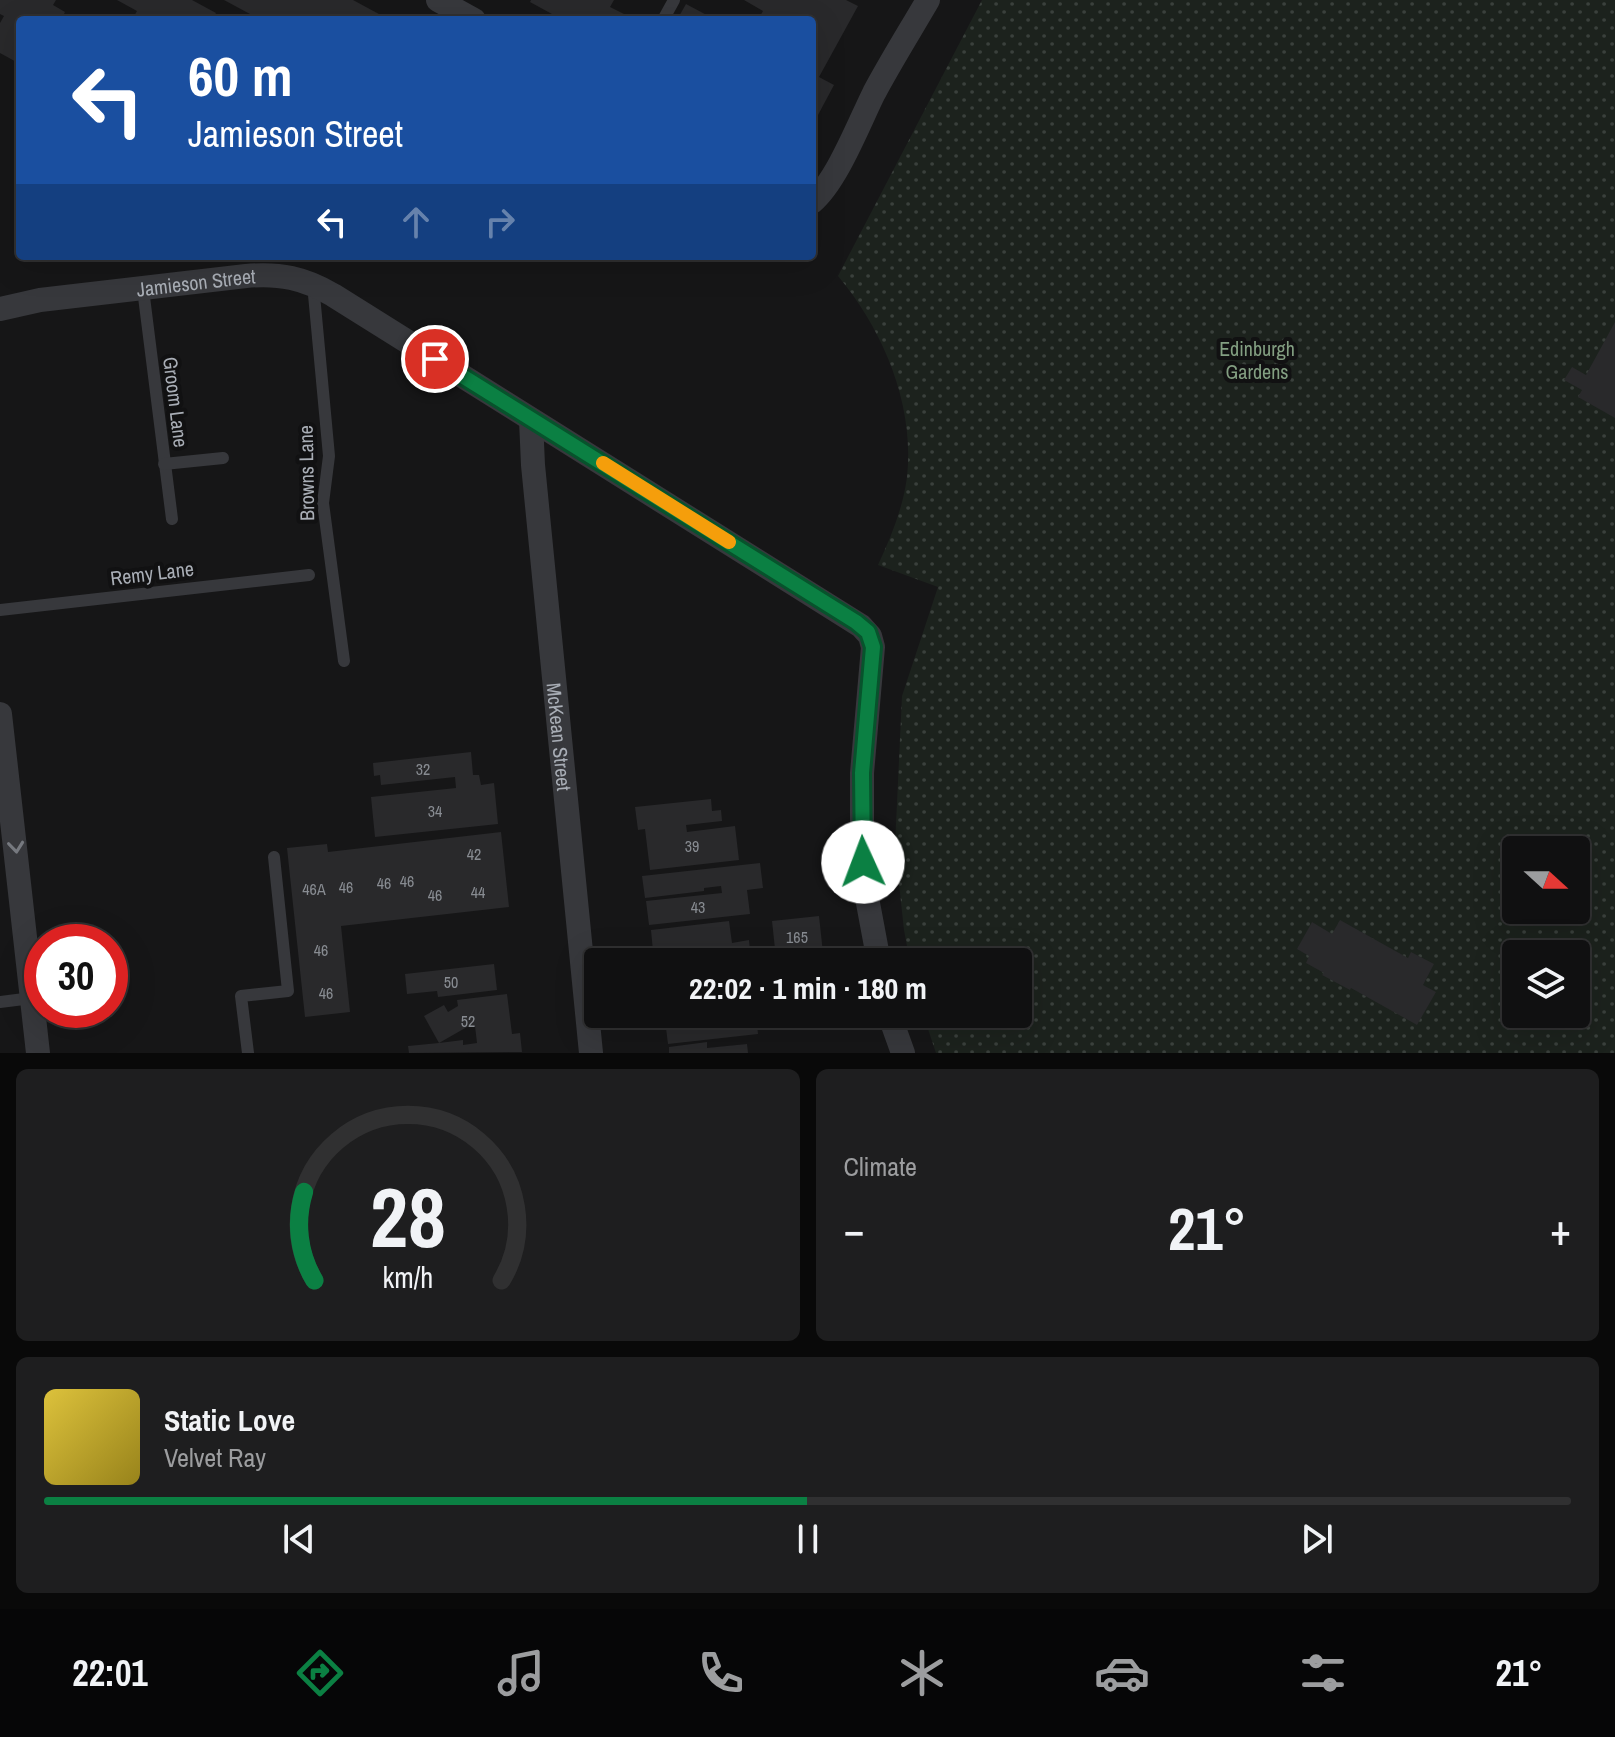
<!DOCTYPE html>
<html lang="en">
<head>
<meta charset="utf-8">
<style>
	:root { --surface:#101011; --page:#1e1e1f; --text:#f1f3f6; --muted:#9c9d9f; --line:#303031; --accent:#0b8043 }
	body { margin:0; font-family:"Archivo Narrow",sans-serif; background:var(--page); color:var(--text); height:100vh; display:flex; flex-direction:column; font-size:30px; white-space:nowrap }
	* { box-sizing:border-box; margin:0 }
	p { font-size:26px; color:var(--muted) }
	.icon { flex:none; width:44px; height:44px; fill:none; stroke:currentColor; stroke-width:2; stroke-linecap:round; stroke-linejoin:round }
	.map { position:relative; height:1053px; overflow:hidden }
	.panel { display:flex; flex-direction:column; gap:16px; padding:16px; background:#090909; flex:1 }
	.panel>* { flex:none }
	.top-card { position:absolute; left:16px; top:16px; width:800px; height:244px; border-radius:8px; box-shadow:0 8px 32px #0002,0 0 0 2px var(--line); background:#1a4fa0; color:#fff; overflow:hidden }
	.needle { width:52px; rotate:111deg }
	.buttons { position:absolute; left:1502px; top:836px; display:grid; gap:16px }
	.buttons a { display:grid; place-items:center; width:88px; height:88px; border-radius:8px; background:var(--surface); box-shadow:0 8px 32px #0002,0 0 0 2px var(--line); font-size:40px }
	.speed { position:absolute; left:24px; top:924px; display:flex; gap:16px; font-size:40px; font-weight:700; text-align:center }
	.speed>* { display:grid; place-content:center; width:104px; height:104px; border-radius:50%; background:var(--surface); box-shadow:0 8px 32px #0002,0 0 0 2px var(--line); line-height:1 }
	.speed .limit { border:12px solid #d22; background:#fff; color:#111 }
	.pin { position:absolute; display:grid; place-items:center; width:68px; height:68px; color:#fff; margin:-34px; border:4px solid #fff; border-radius:50%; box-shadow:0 2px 8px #0007 }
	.me { position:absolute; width:88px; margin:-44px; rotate:358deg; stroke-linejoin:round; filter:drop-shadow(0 0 6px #0008) }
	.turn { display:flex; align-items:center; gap:28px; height:168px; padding:0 40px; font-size:36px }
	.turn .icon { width:104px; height:104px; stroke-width:2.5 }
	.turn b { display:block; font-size:56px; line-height:68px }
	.lanes { display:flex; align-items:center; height:76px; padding:0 40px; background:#0003; justify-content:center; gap:40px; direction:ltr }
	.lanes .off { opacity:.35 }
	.big { font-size:60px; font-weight:700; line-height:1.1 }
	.panel .widget { flex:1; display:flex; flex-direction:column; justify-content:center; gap:12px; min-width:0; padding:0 28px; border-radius:12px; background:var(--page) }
	.panel .dial { align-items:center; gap:0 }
	.dial svg { height:208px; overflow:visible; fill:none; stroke:var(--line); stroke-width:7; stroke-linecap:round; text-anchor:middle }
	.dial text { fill:var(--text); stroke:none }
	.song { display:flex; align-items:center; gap:24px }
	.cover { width:96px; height:96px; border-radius:12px; background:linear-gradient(135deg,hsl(50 70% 55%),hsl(50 70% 35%)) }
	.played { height:8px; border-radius:4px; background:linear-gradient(90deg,var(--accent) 50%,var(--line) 50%) }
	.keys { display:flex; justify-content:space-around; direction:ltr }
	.heat { display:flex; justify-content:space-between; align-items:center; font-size:44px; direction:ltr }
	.panel .tiles { flex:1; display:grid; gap:16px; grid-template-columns:1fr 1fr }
	.widget:last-child { grid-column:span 2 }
	.trip { position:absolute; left:584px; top:948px; width:448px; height:80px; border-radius:8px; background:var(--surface); box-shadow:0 8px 32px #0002,0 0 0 2px var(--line); font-weight:700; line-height:80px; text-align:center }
	.tabs { display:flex; height:128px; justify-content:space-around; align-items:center; background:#060607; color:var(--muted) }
	.tabs .icon { width:56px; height:56px }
	.tabs .active { color:var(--accent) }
	.tabs b { font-size:36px; color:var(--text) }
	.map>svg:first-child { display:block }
</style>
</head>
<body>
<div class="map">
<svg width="1615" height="1053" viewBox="0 0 1615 1053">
	<defs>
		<pattern id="park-dots" width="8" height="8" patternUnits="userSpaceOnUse" patternTransform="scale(2)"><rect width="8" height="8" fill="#1c221d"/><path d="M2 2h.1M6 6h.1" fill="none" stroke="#3a403c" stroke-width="1.8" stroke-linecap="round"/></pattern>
	</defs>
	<rect width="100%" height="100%" fill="#161617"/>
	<path fill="url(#park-dots)" fill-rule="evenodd" d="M982 0H1615V1053H936L923 1014H1018V962H910L904 930 895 846 902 696 938 587 878 565C891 537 903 508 907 477 915 404 883 330 838 276ZM1516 850H1576V910H1516ZM1516 954H1576V1014H1516Z"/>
	<g fill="#29292b" fill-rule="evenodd">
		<polygon points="0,0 56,0 53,5 65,12 61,20 20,20 20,64 0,53 0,23 4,16 0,14"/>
		<polygon points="117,0 192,0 216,13 212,20 132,20 137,11"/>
		<polygon points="224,0 353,0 390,20 261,20"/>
		<polygon points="531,0 614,0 610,7 624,14 621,20 563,20 530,2"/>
		<polygon points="744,0 846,0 858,6 819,77 834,85 818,115 815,113 812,118 812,20 758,20 763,11"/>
		<polygon points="686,4 716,20 677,20"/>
		<polygon points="1615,322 1615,418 1578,397 1582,390 1564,380 1572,367 1586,375"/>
		<polygon points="471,752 473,775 479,775 481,785 494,783 498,824 375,837 371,797 456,788 455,777 381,785 380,775 374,776 373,763"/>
		<polygon points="711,799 712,811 721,810 722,821 686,825 687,832 735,826 739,860 650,870 645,829 638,830 635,807"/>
		<polygon points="501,832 509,907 341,926 350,1012 305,1017 287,848 327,844 328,852"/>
		<polygon points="760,863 763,888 747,890 750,914 649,925 646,901 722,893 721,886 704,888 704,891 645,898 642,876"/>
		<polygon points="819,916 823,953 776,958 772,921"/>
		<polygon points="1340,920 1408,958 1411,952 1434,964 1423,985 1436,992 1417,1025 1351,988 1350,990 1322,975 1324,973 1306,963 1309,956 1297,949 1312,922 1332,934"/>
		<polygon points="729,921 732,943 749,940 751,961 654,962 651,930"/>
		<polygon points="494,964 497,990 438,997 437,991 407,994 405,974"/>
		<path d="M507 994 512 1034 520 1033 522 1052 409 1053 408 1046 439 1043 424 1016 444 1005 448 1012 458 1006 457 1000ZM475 1026 477 1043 463 1045V1040L439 1043 467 1027Z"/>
		<polygon points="714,1015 715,1021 756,1016 758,1034 668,1044 665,1020"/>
		<polygon points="707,1042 707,1048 747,1044 748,1053 669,1053 669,1047"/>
	</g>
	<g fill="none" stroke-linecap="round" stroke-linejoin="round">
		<g stroke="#37383c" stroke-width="12">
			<polyline points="663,20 674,0"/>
			<polyline points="313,284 329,456 323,503 344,661"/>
			<polyline points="143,289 172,519"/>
			<polyline points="164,464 223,458"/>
			<polyline points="0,610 309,575"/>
			<polyline points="0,1002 32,998"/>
			<polyline points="248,1053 241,996 288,991 274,857"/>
		</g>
		<g stroke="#37383c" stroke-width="24">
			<polyline points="438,0 474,20"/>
			<path d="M812 202C837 181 859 123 874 93 891 61 910 31 928 0"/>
			<path id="s1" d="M0 309 40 300 246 276C280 273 304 278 333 295L861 626 870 636 873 647 862 773V832L865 887 879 962"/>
			<path id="s2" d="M531 420 533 465 591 1053"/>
			<polyline points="0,714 38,1053"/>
			<polyline points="889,1014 903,1053"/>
		</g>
	</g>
	<defs><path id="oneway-chevron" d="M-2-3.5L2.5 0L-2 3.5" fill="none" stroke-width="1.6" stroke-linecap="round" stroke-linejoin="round" transform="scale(2)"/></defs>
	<use stroke="#76797f" href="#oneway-chevron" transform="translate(16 847) rotate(84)"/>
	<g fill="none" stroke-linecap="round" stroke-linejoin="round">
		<defs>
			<polyline id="route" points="435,359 856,622 868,632 873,647 862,773 863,862"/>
		</defs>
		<use href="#route" stroke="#07532c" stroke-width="20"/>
		<use href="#route" stroke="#0b8043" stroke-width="14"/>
		<polyline stroke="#f59e0b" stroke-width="14" points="603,463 729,542"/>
	</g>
	<g text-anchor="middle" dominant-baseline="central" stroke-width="8" stroke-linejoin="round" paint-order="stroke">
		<g font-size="16" fill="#888c92">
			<text x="423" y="769">32</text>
			<text x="435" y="811">34</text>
			<text x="692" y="846">39</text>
			<text x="474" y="854">42</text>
			<text x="407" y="881">46</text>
			<text x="384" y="883">46</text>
			<text x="346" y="887">46</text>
			<text x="314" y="889">46A</text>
			<text x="478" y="892">44</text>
			<text x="435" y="895">46</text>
			<text x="698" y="907">43</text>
			<text x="797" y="937">165</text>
			<text x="321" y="950">46</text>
			<text x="451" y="982">50</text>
			<text x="326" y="993">46</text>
			<text x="468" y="1021">52</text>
		</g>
		<g font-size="20" fill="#a9aeb6" stroke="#111112">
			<text stroke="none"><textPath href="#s1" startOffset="198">Jamieson Street</textPath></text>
			<text transform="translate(176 402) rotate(83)">Groom Lane</text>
			<text transform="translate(306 473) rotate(-91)">Browns Lane</text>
			<text transform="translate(152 573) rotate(-7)">Remy Lane</text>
			<text stroke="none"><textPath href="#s2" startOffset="318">McKean Street</textPath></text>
		</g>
		<g font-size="20" fill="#839f82" stroke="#111112">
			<text x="1257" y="348">Edinburgh<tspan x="1257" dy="23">Gardens</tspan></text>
		</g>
	</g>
</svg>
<div class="buttons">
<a><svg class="needle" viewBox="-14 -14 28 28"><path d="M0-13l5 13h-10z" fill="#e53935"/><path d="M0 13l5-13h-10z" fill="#9c9d9f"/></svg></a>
<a><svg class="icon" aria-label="layers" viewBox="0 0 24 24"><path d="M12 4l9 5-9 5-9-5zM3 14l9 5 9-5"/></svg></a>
</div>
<div class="speed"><div class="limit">30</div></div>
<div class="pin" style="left:435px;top:359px;background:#d93025"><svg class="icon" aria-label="arrive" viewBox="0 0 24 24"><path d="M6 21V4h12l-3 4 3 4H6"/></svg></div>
<svg class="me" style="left:863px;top:862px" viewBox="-20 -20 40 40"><circle r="19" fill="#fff"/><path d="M0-13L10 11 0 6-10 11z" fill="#0b8043"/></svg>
<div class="trip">22:02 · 1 min · 180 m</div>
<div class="top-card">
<div class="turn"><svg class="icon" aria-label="left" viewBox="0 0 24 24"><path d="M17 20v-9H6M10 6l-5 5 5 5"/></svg><div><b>60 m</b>Jamieson Street</div></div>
<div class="lanes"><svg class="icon" aria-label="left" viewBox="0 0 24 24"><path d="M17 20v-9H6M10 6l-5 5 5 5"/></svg><svg class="icon off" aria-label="ahead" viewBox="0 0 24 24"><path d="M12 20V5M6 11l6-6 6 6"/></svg><svg class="icon off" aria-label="right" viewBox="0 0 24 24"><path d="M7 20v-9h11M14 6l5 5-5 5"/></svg></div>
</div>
</div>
<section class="panel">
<div class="tiles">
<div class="widget dial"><svg viewBox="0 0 100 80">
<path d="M14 69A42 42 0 1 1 86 69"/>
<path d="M14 69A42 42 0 0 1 10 35" stroke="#0b8043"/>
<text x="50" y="56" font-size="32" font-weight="700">28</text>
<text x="50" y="72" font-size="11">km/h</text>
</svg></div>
<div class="widget"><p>Climate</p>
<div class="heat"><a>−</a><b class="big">21°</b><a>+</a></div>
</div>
<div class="widget">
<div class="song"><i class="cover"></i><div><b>Static Love</b><p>Velvet Ray</p></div></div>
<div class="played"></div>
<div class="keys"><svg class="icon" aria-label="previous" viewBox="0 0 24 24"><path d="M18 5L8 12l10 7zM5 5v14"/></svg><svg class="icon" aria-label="pause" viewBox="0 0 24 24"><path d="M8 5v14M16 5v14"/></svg><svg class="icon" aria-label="next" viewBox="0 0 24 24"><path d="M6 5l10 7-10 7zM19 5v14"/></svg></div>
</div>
</div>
</section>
<nav class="tabs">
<b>22:01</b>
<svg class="icon active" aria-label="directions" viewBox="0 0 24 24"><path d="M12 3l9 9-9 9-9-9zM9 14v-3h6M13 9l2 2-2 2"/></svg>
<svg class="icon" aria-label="music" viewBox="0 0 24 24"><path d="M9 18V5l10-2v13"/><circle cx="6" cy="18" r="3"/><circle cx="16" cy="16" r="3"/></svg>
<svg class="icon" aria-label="phone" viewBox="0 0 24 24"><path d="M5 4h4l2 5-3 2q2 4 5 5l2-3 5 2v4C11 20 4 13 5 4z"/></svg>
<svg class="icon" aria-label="climate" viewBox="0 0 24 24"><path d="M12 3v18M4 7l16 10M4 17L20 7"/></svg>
<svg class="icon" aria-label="car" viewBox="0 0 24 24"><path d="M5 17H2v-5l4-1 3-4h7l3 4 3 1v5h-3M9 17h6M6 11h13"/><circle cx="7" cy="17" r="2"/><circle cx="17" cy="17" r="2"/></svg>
<svg class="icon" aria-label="filters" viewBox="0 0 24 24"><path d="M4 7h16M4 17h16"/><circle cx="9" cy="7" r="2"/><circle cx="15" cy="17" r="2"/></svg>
<b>21°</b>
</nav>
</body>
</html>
